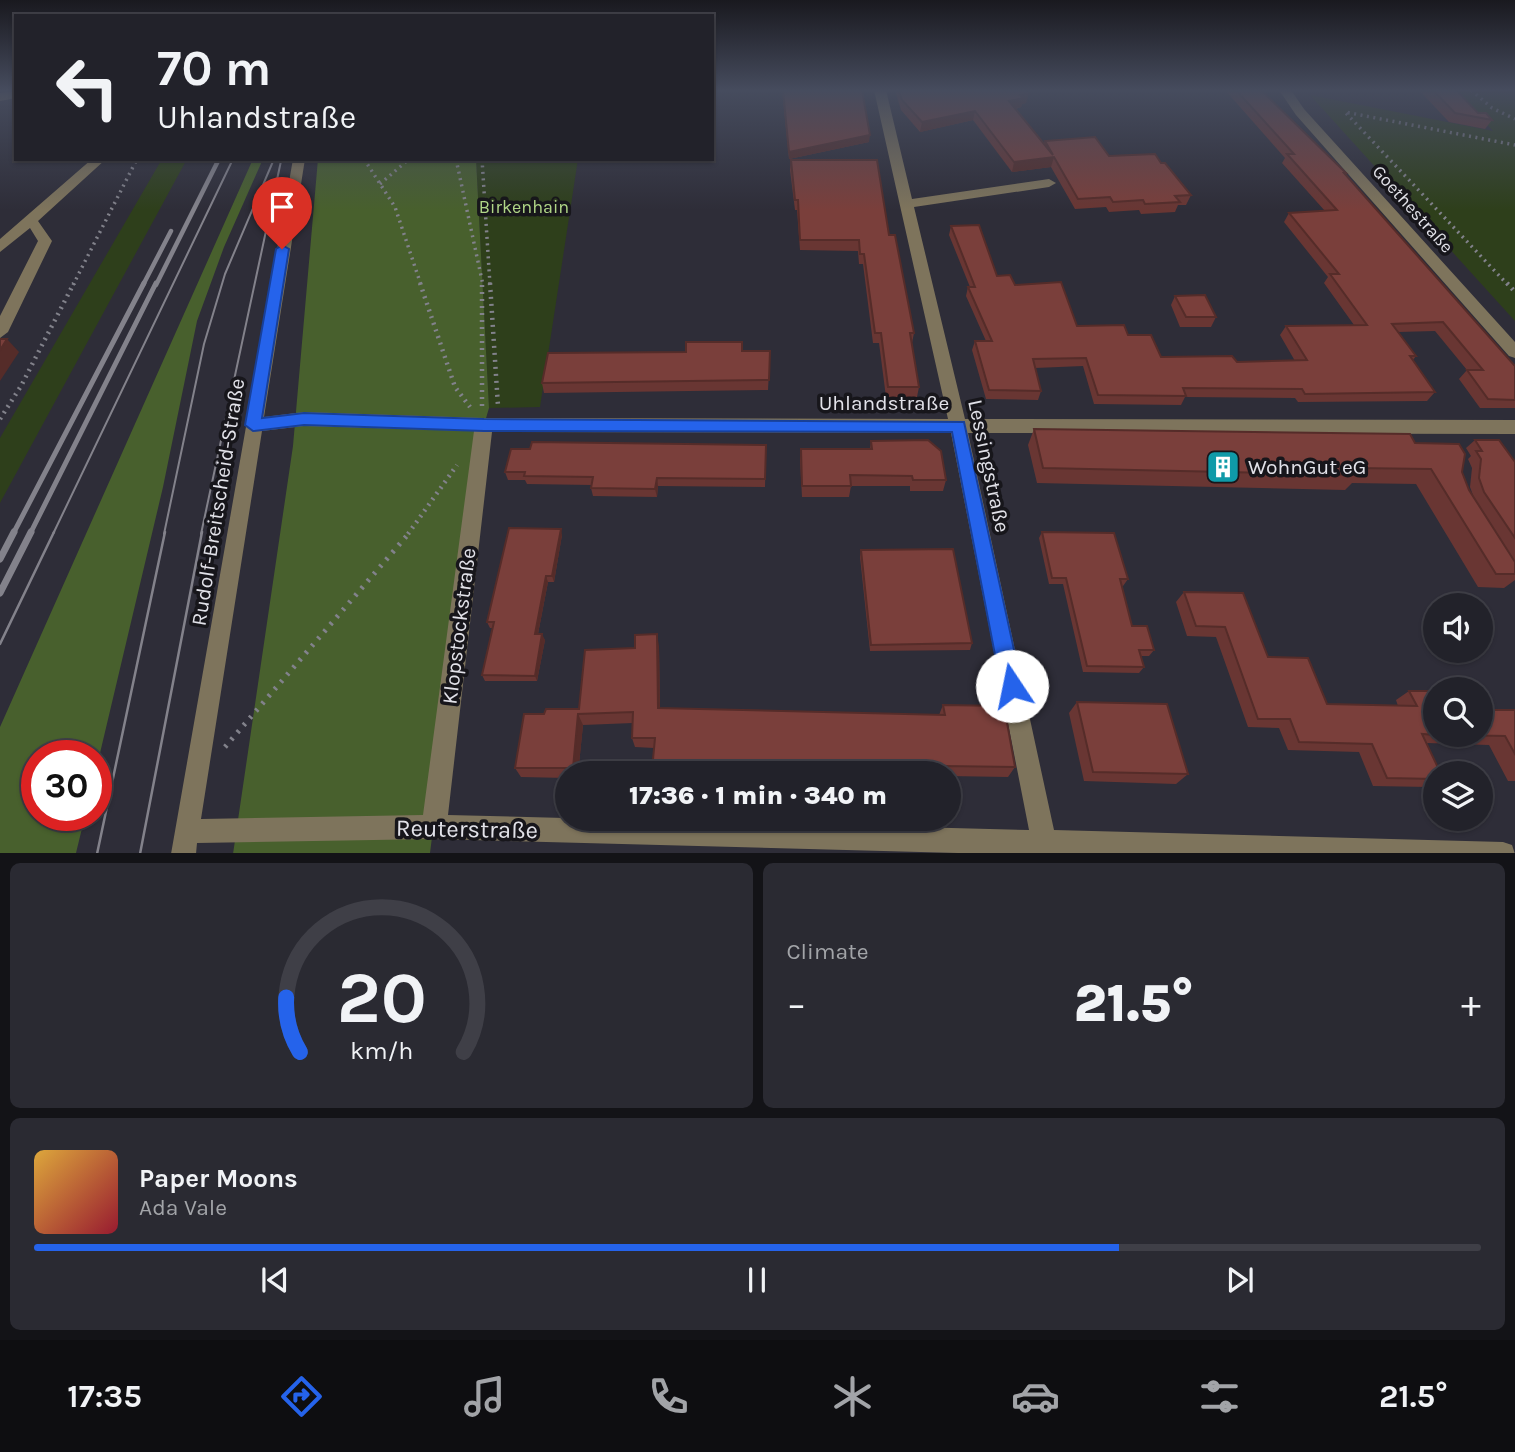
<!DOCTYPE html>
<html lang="en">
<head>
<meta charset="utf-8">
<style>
	:root { --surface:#22222a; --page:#2a2a32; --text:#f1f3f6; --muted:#a2a4a8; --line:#3f3f47; --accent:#2563eb }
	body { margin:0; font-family:Karla,sans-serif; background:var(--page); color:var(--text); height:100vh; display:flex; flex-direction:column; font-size:26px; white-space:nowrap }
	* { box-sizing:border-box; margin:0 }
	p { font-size:23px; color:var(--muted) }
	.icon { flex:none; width:38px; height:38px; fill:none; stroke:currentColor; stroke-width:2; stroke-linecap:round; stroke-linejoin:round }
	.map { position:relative; height:853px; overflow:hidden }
	.details { display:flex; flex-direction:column; gap:10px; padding:10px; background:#131317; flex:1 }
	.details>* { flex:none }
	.guide { position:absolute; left:14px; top:14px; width:700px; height:147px; border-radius:0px; box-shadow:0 2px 5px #0004,0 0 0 2px var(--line); background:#22222a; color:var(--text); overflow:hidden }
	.tools { position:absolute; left:1423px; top:593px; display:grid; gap:14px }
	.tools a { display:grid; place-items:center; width:70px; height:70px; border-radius:50%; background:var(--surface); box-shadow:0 2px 5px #0004,0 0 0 2px var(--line); font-size:35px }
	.speed { position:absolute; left:21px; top:740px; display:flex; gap:14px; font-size:35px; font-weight:700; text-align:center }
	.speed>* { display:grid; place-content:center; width:91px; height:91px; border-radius:50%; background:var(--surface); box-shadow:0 2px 5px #0004,0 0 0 2px var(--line); line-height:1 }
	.speed .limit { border:10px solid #d22; background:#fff; color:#111 }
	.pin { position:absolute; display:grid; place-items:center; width:60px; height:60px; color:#fff; margin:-72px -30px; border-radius:50% 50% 50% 0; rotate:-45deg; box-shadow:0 0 7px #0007 }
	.pin .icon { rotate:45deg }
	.me { position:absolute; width:77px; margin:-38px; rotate:349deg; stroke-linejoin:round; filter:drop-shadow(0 0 5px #0008) }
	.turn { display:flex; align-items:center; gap:24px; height:147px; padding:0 28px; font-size:32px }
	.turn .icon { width:91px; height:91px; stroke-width:2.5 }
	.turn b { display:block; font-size:49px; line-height:60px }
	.big { font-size:52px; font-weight:800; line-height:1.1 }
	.details .widget { flex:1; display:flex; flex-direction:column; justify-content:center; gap:10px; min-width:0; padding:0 24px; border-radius:10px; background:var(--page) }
	.details .dial { align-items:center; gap:0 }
	.dial svg { height:182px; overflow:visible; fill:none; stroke:var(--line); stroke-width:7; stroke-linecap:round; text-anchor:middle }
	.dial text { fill:var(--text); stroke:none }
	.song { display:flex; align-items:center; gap:21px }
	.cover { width:84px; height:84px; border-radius:10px; background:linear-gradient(135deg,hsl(40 70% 55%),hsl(350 70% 35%)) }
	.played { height:7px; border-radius:4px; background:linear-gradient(90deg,var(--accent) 75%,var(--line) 75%) }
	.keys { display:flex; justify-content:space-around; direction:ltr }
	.heat { display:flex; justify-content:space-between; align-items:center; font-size:38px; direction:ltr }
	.details .tiles { flex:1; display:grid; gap:10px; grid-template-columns:1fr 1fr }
	.widget:last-child { grid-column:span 2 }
	.trip { position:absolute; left:555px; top:761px; width:406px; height:70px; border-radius:35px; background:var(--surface); box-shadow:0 2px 5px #0004,0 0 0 2px var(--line); font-weight:800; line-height:70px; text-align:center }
	.dock { display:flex; height:112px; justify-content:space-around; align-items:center; background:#0e0e11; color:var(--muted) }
	.dock .icon { width:49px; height:49px }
	.dock .selected { color:var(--accent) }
	.dock b { font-size:32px; color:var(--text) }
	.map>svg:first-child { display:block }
</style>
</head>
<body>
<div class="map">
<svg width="1515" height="854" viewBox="0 0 1515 854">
	<rect width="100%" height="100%" fill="#2e2d38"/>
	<g fill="#2e3f1b">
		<polygon points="1455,90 1515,90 1515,321 1310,95 1493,131"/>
		<polygon points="162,159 187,159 0,503 0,438"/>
		<polygon points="476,159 578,159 540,407 489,408"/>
	</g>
	<g fill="#48602d">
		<polygon points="253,159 263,159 224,247 197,321 163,487 96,770 96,756 37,756 37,816 85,816 76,853 0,853 0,727"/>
		<polygon points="318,159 476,159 489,408 484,425 430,853 233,854 293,446"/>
	</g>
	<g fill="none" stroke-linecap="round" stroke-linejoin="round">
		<g stroke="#82828b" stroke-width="3.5" stroke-dasharray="2 4.5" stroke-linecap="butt">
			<polyline points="1471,90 1492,108 1515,119"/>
			<polyline points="364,159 395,207 421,285"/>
			<polyline points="456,159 483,285"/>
			<polyline points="482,159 490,285"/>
			<polyline points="380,184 409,159"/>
			<polyline points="73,285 137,159"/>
			<polyline points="1508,285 1345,112 1515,145"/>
		</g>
		<g stroke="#82828b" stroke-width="4.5" stroke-dasharray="2 5" stroke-linecap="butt">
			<polyline points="420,283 455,387 470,407"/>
			<polyline points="490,283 498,406"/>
			<polyline points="1507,283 1515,292"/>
			<polyline points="482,406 482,283"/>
			<polyline points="0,419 21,386 74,283"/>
			<polyline points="408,534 457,465"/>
		</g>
		<polyline stroke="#82828b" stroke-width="5" stroke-dasharray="2.5 7" stroke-linecap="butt" points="225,747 410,532"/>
		<g fill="#7e745c" fill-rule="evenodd">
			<path d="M874 90H886L912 199 1049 179 1056 183 1049 187 914 207 965 419 1515 420V434L968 433 1054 830 1503 842 1512 845 1515 854H995L434 839 197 843 196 854H171L293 159H305L264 417 304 412 484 418 948 419ZM304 426 474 431 423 815 201 819 262 431ZM492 432 951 433 1029 830 448 815Z"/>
			<polygon points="1279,90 1291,90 1304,109 1515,342 1515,358 1509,356 1296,115"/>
			<polygon points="16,91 16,98 0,101 0,93"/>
			<polygon points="92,159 106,159 38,221 52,241 8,332 0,338 0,316 38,241 30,228 0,252 0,239"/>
		</g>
		<g stroke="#83828b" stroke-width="2">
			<polyline points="53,534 233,159"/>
			<polyline points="164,534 204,344 225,274 274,159"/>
			<polyline points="201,534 281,161"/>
		</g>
		<g stroke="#83828b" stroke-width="2.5">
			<polyline points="0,644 54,532"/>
			<polyline points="97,854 165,532"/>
			<polyline points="140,854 202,532"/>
		</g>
		<g stroke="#83828b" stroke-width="4.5">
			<polyline points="143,285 171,231"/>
			<polyline points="156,285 219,159"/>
		</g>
		<g stroke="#83828b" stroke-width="5">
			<polyline points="13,534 144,283"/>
			<polyline points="30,534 156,283"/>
		</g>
		<g stroke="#83828b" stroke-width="7">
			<polyline points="0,559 14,532"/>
			<polyline points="0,593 31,532"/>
		</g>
	</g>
	<g fill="#693633">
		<polygon points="782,90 862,90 869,142 789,159"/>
		<polygon points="895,90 1026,90 1026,103 1022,104 1021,107 1016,109 1044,144 1045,141 1109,156 1161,163 1191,195 1186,205 1178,205 1175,212 1141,214 1139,210 1109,212 1106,207 1075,209 1051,167 1012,172 973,120 920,132 901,110"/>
		<polygon points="1225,90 1261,90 1346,173 1345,175 1515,366 1515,408 1480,408 1459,379 1467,370 1435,331 1398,332 1416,356 1413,360 1435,392 1427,401 1298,402 1295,398 1185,397 1181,405 1094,404 1083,366 1035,368 1041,391 1038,400 986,399 972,350 975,341 986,341 966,296 968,287 970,287 949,235 951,226 997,276 1015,285 1077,326 1128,335 1161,357 1237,362 1295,361 1280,335 1286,326 1354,325 1324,283 1328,277 1284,222 1289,213 1325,211 1282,163 1285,158"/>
		<polygon points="1311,90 1342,90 1342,92"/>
		<polygon points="1419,90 1456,90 1478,113 1492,120 1485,129 1449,122"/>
		<polygon points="791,160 889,235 914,333 912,343 919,387 917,397 886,397 879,343 873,343 863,264 859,264 858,251 800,250 797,210 795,210 790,170"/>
		<polygon points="1175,296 1216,317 1211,327 1180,327 1171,305"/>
		<polygon points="742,351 770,351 768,390 544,393 542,383"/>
		<polygon points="1034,429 1415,443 1462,472 1469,490 1474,498 1470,487 1472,468 1468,459 1471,456 1466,448 1475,440 1515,462 1515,580 1504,588 1478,587 1416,484 1352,483 1345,490 1037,483 1028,445"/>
		<polygon points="871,441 946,480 943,491 910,491 910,486 851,486 849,497 802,497 800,460 801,449 870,449"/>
		<polygon points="766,445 765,487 658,486 657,497 593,496 591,488 592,485 527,484 525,480 508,480 505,472"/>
		<polygon points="1042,532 1128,579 1123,586 1122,586 1132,626 1154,650 1149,656 1141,656 1144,667 1139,673 1083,672 1063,584 1049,584 1039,538"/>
		<polygon points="562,535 554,582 548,582 538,634 545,640 537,681 485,681 482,675 493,628 490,628 487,622"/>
		<polygon points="861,550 972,643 970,650 870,651 860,557"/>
		<polygon points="1184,592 1327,704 1398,706 1396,700 1409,691 1435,735 1515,710 1515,781 1508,781 1489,745 1427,743 1435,774 1435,784 1429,787 1373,786 1359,752 1288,750 1279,728 1248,727 1216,637 1187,636 1176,602"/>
		<polygon points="659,646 660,708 939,715 943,705 1015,767 1008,777 948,776 948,774 653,774 652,770 654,748 635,747 632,738 633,723 583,725 578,774 567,774 567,778 521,777 515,768 544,714 579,709 635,648"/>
		<polygon points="1077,702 1188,774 1176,784 1084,781 1069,713"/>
	</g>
	<g fill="#552c29">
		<polygon points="1029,93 1026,103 1022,104 1021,107 1007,110 1009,101 1020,95"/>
		<polygon points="975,111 973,120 920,132 922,122"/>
		<polygon points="870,135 869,142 789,159 789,152"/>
		<polygon points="1054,157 1051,167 1012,172 1014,162"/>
		<polygon points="7,339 19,352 0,381 0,350"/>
		<polygon points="657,478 658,486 657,497 655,489"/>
		<polygon points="561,529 562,535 554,582 552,576"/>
		<polygon points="546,576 548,582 537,639 535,634"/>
		<polygon points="542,634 545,640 537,681 535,676"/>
		<polygon points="657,634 659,646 660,718 658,708"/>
		<polygon points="578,714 583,725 578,774 576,774 573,768"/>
	</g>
	<g fill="#7a3f3b" stroke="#552c29" stroke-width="2">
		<polygon points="783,90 862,90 870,135 789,152"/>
		<polygon points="899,90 1026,90 1029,93 1020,95 1024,98 1009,101 1053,155 1045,141 1095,137 1109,156 1155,154 1161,163 1165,163 1191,195 1175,196 1180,202 1145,204 1143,200 1113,202 1110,197 1078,199 1054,157 1014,162 975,111 922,122 902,100"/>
		<polygon points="1236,90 1261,90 1346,173 1344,173 1515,366 1515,400 1488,399 1467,370 1483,370 1443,322 1392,324 1416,356 1410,356 1435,392 1305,394 1302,389 1183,388 1186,396 1098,395 1086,358 1033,359 1041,391 989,390 975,341 992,341 968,287 975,287 951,226 979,225 997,276 1010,275 1015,285 1061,282 1077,326 1124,325 1128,335 1151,335 1161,357 1232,356 1237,362 1307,360 1286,326 1367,325 1330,274 1339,274 1289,213 1337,210 1287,154 1294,154"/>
		<polygon points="1433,90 1456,90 1478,113 1486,113 1492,120 1455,113"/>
		<polygon points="791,160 877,160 889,235 895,235 908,302 914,333 910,333 919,387 888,387 881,333 875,333 864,254 860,254 859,240 800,240 798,200 795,200"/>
		<polygon points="1205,295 1216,317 1186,317 1175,296"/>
		<polygon points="0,339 7,339 0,350"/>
		<polygon points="686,342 742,342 742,351 770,351 769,380 542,383 548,353 686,352"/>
		<polygon points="1034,429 1410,434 1415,443 1459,444 1465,454 1462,472 1469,490 1515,562 1515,574 1496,574 1431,469 1355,468 1359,475 1043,468"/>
		<polygon points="928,440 941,451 946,480 913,480 912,476 850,475 851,486 802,486 801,449 872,449 871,441"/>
		<polygon points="1475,440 1499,440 1515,462 1515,538 1484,492 1479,478 1481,459 1476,451 1482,451"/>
		<polygon points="532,442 766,445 765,479 657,478 655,489 591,488 593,477 524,476 525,472 505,472 511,449 530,449"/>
		<polygon points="509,528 561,529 552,576 546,576 535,634 542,634 535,676 482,675 494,622 487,622"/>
		<polygon points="1042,532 1114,533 1128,579 1120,579 1132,626 1147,626 1154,650 1139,650 1144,667 1087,666 1066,578 1052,578"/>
		<polygon points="953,549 972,643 871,645 861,550"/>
		<polygon points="1184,592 1243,593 1268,657 1308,658 1327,704 1417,706 1409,691 1435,691 1435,735 1422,734 1441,774 1435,774 1435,779 1387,778 1372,744 1299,742 1290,719 1258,719 1225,627 1196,626"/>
		<polygon points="657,634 658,708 945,715 943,705 1004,706 1015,767 944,766 945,774 760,774 652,770 655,738 632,738 633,712 578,714 573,768 515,768 524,714 544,714 546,709 579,709 585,650 635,648 635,635"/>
		<polygon points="1077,702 1167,704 1188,774 1093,772"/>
		<polygon points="1480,710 1515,710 1515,754 1505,736 1454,735 1480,735"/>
	</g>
	<linearGradient id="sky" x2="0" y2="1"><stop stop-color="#19191f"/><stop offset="0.43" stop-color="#464c5e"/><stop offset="1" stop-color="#464c5e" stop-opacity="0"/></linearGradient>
	<rect width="1515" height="210" fill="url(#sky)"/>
	<polygon fill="#2563eb" stroke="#184099" stroke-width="2" points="282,245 289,249 262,418 304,413 484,419 964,422 1022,686 1019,693 1012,695 1004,693 1001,686 952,432 484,431 304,425 253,431 245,425 276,249"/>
	<defs>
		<symbol id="building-square" viewBox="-11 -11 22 22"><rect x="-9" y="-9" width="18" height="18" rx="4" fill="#0f9aa8" stroke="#17161b"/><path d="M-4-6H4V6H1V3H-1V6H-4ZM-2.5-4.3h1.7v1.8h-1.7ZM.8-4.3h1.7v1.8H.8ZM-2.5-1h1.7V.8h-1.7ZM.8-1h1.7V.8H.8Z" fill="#fff"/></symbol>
	</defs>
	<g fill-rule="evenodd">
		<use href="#building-square" x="1204" y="448" width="38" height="38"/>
	</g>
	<g text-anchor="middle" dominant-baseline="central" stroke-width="7" stroke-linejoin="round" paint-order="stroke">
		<g font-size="18" fill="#b0d687" stroke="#17161b">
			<text x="524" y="207">Birkenhain</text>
		</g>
		<g font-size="18" fill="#e2e2e9" stroke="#17161b">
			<text transform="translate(1413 209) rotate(48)">Goethestraße</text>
		</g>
		<g font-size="21" fill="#e2e2e9" stroke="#17161b">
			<text x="884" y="403">Uhlandstraße</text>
			<text transform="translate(989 466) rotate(78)">Lessingstraße</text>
			<text transform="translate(218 502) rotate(-81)">Rudolf-Breitscheid-Straße</text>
			<text transform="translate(459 626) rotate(-83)">Klopstockstraße</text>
		</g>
		<g font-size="21" fill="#e2e2e9" stroke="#17161b" text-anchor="start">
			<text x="1248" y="467">WohnGut eG</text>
		</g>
		<g font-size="24" fill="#e2e2e9" stroke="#17161b">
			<text transform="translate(467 829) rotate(1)">Reuterstraße</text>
		</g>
	</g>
</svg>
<div class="tools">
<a><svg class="icon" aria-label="sound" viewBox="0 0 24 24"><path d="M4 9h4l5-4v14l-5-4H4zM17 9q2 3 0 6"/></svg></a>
<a><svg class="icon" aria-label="search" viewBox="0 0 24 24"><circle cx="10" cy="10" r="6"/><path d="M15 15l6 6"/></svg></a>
<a><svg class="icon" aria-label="layers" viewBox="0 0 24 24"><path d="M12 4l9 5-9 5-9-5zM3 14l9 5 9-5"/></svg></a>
</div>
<div class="speed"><div class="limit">30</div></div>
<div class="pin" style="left:282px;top:249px;background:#d93025"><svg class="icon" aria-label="arrive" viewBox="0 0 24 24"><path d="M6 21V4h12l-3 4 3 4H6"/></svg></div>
<svg class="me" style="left:1012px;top:686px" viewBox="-20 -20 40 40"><circle r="19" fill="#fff"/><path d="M0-13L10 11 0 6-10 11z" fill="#2563eb"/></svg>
<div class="trip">17:36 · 1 min · 340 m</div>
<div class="guide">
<div class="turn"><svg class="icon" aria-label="left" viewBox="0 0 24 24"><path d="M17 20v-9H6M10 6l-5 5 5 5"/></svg><div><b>70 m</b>Uhlandstraße</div></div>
</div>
</div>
<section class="details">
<div class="tiles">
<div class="widget dial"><svg viewBox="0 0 100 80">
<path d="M14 69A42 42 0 1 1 86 69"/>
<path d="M14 69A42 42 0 0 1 8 45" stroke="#2563eb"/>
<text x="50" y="56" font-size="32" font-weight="700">20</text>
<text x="50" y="72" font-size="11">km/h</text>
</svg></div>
<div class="widget"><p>Climate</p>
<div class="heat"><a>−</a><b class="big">21.5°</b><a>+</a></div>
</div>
<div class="widget">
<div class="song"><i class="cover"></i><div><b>Paper Moons</b><p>Ada Vale</p></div></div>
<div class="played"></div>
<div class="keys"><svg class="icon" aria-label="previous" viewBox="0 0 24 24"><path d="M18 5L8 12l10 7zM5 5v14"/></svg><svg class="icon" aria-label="pause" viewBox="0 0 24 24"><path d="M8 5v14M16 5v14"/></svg><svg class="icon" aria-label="next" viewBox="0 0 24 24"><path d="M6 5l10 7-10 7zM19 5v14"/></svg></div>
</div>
</div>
</section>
<nav class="dock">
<b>17:35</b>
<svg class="icon selected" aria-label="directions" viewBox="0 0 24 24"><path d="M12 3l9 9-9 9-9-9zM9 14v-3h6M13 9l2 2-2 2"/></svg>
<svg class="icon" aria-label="music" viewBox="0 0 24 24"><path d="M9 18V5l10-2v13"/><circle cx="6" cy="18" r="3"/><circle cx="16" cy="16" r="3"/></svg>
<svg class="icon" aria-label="phone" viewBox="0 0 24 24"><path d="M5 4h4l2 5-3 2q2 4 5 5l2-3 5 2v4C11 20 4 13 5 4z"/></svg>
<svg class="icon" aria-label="climate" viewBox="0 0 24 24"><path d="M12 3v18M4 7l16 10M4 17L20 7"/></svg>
<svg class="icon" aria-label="car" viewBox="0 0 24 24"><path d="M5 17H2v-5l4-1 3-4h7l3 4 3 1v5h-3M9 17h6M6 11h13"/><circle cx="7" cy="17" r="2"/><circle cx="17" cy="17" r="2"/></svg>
<svg class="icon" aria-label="filters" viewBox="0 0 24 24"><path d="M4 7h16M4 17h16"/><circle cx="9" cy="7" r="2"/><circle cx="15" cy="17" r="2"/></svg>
<b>21.5°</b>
</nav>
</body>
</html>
